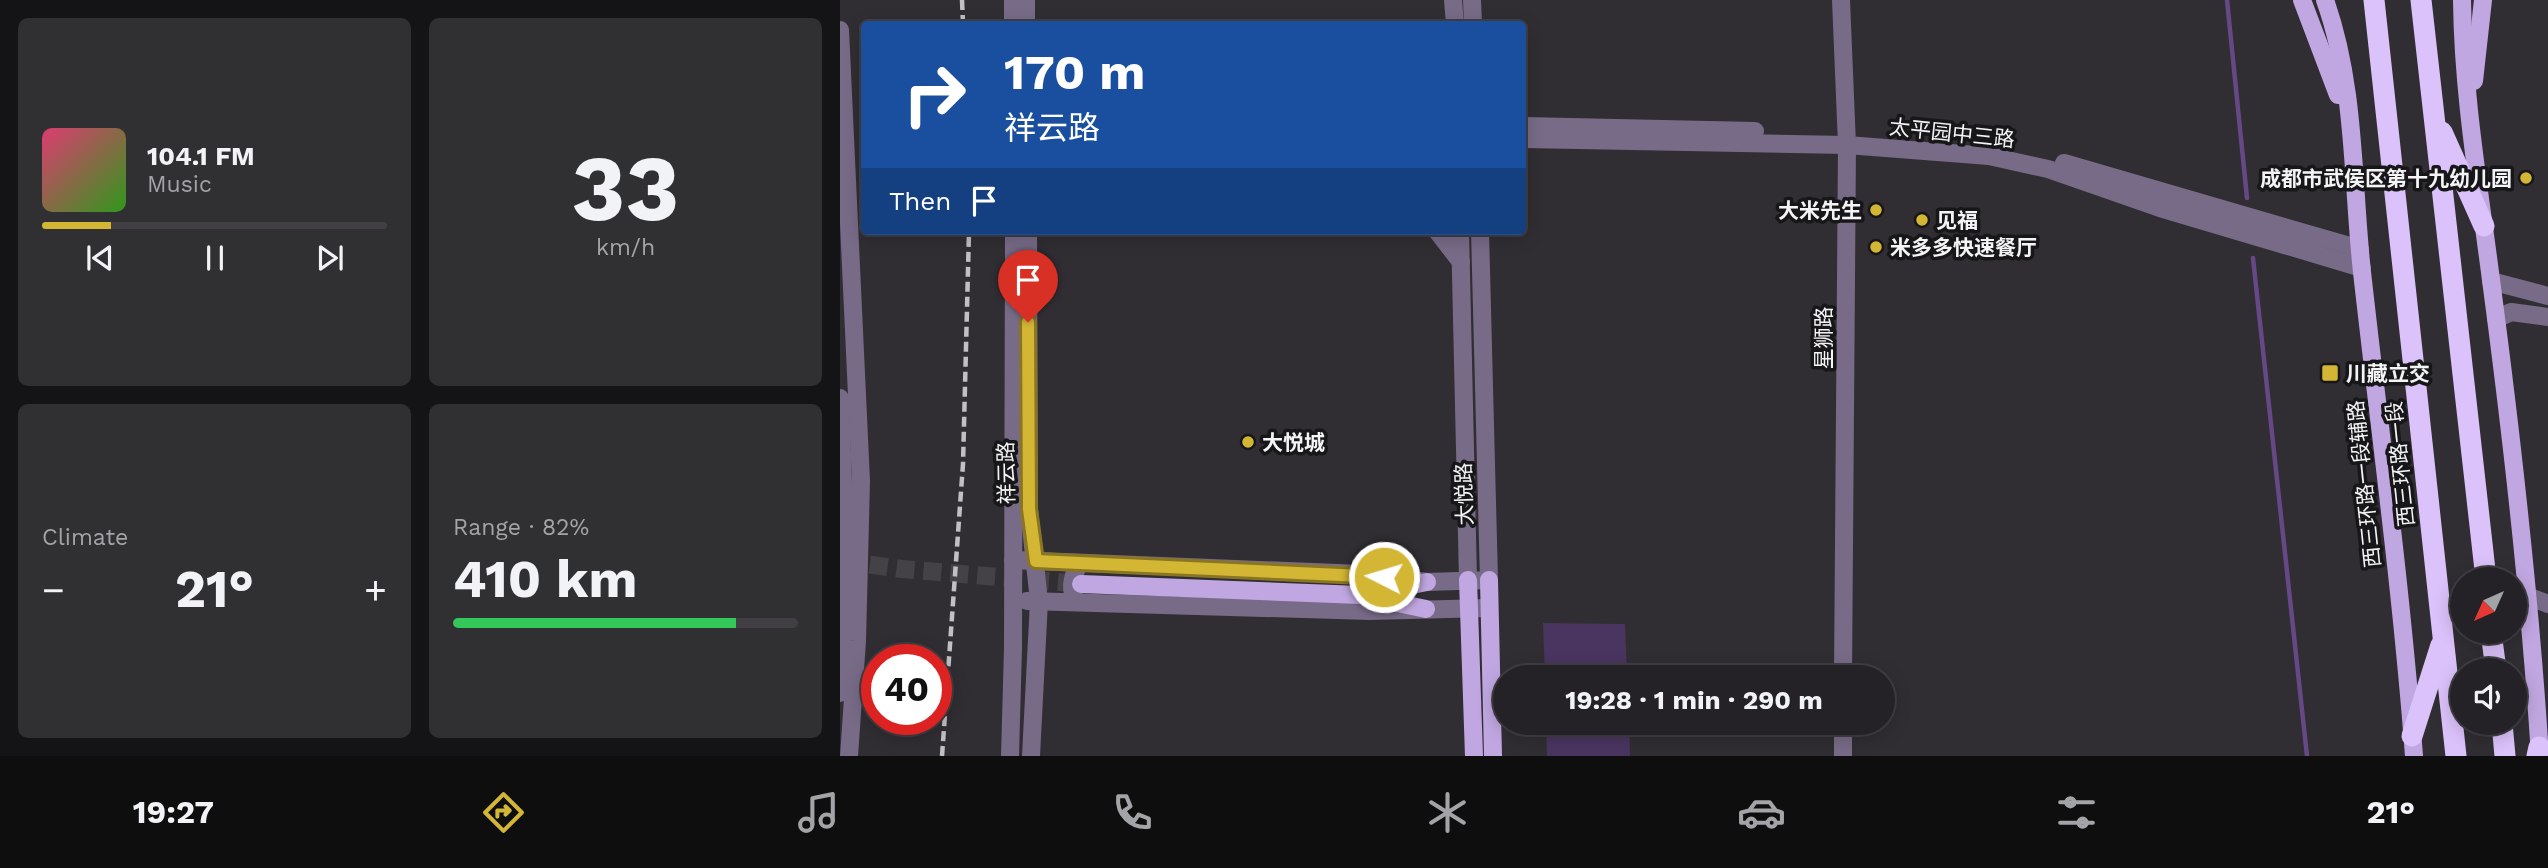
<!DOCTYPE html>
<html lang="en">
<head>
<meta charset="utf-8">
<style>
	:root { --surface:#242226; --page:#302f32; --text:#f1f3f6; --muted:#a3a4a7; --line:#413f43; --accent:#d4b635 }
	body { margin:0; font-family:"Work Sans","Noto Sans SC",sans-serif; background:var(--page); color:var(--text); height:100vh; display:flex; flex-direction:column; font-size:26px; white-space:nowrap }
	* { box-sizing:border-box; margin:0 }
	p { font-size:23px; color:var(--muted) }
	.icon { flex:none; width:38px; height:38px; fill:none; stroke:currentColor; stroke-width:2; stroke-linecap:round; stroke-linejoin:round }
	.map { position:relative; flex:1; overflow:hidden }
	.details { display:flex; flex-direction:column; gap:18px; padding:18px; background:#141315; width:840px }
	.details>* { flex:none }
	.top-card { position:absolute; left:21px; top:21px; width:665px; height:214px; border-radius:7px; box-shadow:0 4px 18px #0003,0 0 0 2px var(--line); background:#1a4fa0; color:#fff; overflow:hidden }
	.needle { width:46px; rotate:225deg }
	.tools { position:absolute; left:1610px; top:567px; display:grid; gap:14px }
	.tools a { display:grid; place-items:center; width:77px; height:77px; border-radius:50%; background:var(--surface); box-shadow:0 4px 18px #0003,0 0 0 2px var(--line); font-size:35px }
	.speed { position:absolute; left:21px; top:644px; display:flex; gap:14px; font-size:35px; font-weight:700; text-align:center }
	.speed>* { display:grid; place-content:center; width:91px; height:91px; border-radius:50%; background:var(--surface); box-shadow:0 4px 18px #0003,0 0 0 2px var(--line); line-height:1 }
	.speed .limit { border:10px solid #d22; background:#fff; color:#111 }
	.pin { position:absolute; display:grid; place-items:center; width:60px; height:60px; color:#fff; margin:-72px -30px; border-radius:50% 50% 50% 0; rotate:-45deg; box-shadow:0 0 7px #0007 }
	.pin .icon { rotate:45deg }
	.me { position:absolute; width:77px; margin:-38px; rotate:275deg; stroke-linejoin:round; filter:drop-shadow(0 0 5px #0008) }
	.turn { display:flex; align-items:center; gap:24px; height:147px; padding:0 28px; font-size:32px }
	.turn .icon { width:91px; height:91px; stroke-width:2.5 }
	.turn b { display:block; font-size:49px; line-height:60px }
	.then { display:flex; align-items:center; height:66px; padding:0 28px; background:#0003; gap:14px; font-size:26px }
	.big { font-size:52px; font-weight:700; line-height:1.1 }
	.details .widget { flex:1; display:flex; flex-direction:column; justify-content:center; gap:10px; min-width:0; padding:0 24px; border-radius:10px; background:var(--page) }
	.details .dial { align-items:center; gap:0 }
	.dial b { font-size:91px; line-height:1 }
	.song { display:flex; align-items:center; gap:21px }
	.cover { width:84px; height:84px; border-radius:10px; background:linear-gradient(135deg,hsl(340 70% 55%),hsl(110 70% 35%)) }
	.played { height:7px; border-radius:4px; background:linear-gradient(90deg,var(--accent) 20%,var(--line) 20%) }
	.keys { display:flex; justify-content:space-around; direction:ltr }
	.heat { display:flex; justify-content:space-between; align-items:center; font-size:38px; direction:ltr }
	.charge { height:10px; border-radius:5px; background:linear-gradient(90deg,#34c759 82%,var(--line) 0) }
	.details .tiles { flex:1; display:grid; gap:18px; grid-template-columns:repeat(2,1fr) }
	.trip { position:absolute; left:653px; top:665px; width:402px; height:70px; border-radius:35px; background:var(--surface); box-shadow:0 4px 18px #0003,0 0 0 2px var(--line); font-weight:700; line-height:70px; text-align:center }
	.dock { display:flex; height:112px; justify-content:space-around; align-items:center; background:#0e0e0f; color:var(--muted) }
	.dock .icon { width:49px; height:49px }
	.dock .active { color:var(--accent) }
	.dock b { font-size:32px; color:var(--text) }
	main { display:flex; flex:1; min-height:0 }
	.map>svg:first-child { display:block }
</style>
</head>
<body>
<main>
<section class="details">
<div class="tiles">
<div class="widget">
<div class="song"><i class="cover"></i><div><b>104.1 FM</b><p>Music</p></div></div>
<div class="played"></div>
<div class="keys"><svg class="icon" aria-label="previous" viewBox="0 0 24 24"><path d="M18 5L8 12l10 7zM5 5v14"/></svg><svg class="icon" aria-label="pause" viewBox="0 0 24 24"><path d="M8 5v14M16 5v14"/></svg><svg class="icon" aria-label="next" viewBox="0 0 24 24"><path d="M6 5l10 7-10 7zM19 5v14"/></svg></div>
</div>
<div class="widget dial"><b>33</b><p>km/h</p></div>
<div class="widget"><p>Climate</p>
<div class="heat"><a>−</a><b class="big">21°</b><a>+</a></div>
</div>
<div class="widget"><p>Range · 82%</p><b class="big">410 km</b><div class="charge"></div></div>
</div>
</section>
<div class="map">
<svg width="1708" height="756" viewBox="0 0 1708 756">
	<rect width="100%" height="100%" fill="#302e32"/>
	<g fill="#4a3560">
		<polygon points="703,623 785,624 787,677 705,677"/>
		<polygon points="706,723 789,723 790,756 707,756"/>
	</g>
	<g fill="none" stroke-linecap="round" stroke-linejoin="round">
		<g stroke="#654885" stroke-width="4.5">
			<polyline points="1387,0 1407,198"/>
			<polyline points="1413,258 1467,756"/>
		</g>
		<polyline stroke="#444246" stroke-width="18" stroke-dasharray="18 9" stroke-linecap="butt" points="3,561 62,569 241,584"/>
		<g stroke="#786b88" stroke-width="18">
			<polyline points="173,0 173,24"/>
			<polyline points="186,0 186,24"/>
			<polyline points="613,0 615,24"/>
			<polyline points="632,0 633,24"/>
			<polyline points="1001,0 1007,145 1003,677"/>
			<polyline points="0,30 21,481 17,641 9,756"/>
			<polyline points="682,126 915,131"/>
			<polyline points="682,139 1007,145 1149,156 1208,169 1320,208 1522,268"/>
			<polyline points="1224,163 1520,249"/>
			<polyline points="188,231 189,509 199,601 191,756"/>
			<polyline points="597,231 621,262"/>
			<polyline points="620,231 628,580"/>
			<polyline points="1651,281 1708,296"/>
			<polyline points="1656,319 1671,312 1708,317"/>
			<polyline points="0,398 5,540 0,693"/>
			<polyline points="173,560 522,574 587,582 649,580 640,231"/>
			<polyline points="1687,596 1708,604"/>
			<polyline points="187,601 530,611 648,608"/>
			<path d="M237 602C228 589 232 576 240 563"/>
			<polyline points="170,756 173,648 174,231"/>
			<polyline points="1003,756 1003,723"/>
		</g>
		<g stroke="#c1a7e1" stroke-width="18">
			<polyline points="1462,0 1498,95"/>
			<path d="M1485 0C1516 87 1512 181 1522 272 1540 433 1562 594 1574 756"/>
			<path d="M1622 0C1623 95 1639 186 1651 280 1672 438 1690 597 1700 756"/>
			<polyline points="1634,81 1643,0"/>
			<polyline points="628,580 634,756"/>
			<polyline points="649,580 653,756"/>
			<polyline points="241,584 520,595 586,609"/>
			<polyline points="527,594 587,582"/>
		</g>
		<g stroke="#dbc2fa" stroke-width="21">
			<polyline points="1534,0 1616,756"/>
			<polyline points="1581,0 1646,579"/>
			<polyline points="1602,132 1644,226"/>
			<polyline points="1651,632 1656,670"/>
			<polyline points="1662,723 1665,756"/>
			<polyline points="1572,736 1601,645"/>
			<polyline points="1697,756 1699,747"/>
		</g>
		<g stroke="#c1c0c3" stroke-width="4.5" stroke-dasharray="10 5" stroke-linecap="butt">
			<polyline points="122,0 123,24"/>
			<polyline points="102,756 123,464 129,231"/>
		</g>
	</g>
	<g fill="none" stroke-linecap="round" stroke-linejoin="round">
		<defs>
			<polyline id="route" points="188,322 189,509 196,561 544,577"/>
		</defs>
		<use href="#route" stroke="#8a7622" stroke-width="18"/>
		<use href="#route" stroke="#d4b635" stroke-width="12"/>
	</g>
	<g fill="#d4b635" stroke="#171618" stroke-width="2.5">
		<circle cx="1686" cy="178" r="7"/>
		<circle cx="1036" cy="210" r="7"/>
		<circle cx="1082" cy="220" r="7"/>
		<circle cx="1036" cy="247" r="7"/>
		<rect x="1481" y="364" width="18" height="18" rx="3.5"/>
		<circle cx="408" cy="442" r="7"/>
	</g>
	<g text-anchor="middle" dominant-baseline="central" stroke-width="7" stroke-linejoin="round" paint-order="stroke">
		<g font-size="21" fill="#f4f3f6" stroke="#171618">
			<text transform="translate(1112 133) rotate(6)">太平园中三路</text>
			<text transform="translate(983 338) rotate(-90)">星狮路</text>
			<text transform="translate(1560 464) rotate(-96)">西三环路一段</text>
			<text transform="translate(166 473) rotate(-91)">祥云路</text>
			<text transform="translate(1524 484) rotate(-96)">西三环路一段辅路</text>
			<text transform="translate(624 494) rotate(-92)">大悦路</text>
		</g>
		<g font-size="21" font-weight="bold" fill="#f4f3f6" stroke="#171618" text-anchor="start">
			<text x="1672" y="178" text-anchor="end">成都市武侯区第十九幼儿园</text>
			<text x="1022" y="210" text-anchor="end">大米先生</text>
			<text x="1096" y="220">见福</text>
			<text x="1050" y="247">米多多快速餐厅</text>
			<text x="1506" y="373">川藏立交</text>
			<text x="422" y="442">大悦城</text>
		</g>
	</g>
</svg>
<div class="tools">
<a><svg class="needle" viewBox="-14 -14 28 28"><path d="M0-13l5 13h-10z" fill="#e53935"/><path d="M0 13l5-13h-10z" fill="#a3a4a7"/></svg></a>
<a><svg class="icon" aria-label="sound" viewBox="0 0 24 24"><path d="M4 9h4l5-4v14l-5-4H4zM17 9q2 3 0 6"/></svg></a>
</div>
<div class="speed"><div class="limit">40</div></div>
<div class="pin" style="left:188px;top:322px;background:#d93025"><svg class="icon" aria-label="arrive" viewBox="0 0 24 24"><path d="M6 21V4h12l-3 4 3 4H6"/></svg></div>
<svg class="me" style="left:544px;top:577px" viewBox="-20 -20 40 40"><circle r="17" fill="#d4b635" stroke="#fff" stroke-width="3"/><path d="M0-11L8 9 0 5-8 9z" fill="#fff"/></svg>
<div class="trip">19:28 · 1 min · 290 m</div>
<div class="top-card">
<div class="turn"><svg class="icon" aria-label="right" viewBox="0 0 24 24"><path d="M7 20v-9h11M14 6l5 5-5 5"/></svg><div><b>170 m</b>祥云路</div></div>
<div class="then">Then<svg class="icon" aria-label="arrive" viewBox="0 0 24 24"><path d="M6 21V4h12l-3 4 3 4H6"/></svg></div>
</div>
</div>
</main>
<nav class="dock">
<b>19:27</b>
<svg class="icon active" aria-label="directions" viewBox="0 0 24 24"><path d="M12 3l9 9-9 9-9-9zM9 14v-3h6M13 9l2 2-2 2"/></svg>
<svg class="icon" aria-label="music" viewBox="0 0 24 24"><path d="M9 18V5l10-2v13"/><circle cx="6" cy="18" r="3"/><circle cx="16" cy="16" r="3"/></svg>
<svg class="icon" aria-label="phone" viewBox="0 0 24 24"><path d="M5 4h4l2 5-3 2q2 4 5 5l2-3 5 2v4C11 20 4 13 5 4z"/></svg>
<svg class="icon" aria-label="climate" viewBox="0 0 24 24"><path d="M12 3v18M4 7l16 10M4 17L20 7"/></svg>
<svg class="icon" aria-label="car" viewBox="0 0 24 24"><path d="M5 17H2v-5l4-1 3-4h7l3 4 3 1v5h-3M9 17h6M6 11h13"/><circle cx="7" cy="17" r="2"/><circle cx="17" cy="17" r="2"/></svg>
<svg class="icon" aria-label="filters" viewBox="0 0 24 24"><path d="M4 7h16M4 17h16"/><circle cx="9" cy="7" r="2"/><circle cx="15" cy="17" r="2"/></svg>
<b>21°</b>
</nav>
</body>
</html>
